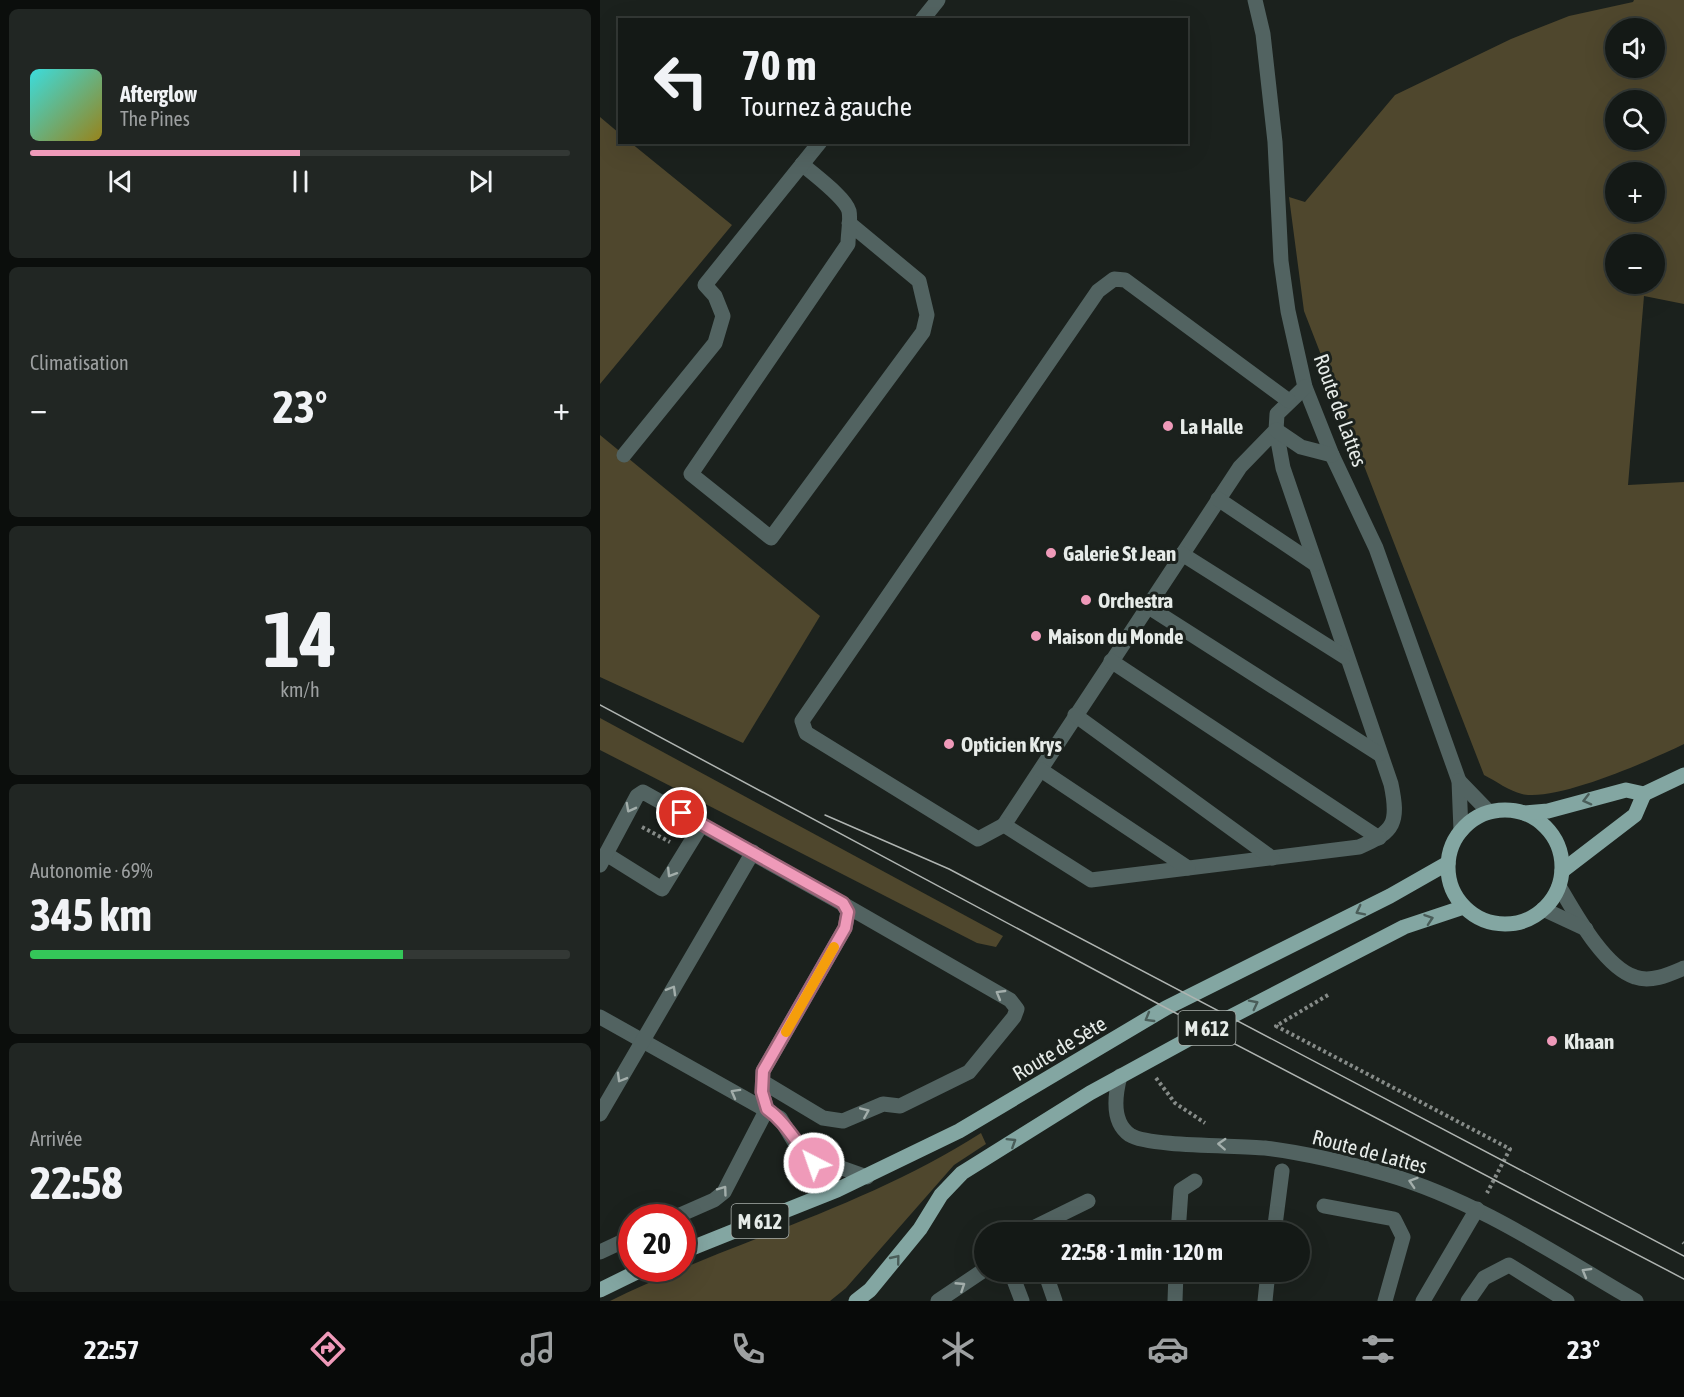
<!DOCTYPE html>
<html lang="fr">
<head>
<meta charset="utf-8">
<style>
	:root { --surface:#141916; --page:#212623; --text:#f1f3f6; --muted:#9da0a1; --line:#333835; --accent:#ef9ab9 }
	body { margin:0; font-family:"Asap Condensed",sans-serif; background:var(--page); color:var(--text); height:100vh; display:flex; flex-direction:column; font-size:22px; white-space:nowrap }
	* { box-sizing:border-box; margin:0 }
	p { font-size:20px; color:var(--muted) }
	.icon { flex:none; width:33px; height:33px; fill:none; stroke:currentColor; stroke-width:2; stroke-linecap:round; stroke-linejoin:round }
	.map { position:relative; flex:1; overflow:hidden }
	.details { display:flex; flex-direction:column; gap:9px; padding:9px; background:#0b0e0c; width:600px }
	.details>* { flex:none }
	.hud { position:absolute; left:18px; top:18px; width:570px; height:126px; border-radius:0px; box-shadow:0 6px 24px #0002,0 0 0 2px var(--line); background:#141916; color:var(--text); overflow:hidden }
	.fabs { position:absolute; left:1005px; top:18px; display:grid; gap:12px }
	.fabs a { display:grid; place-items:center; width:60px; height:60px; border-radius:50%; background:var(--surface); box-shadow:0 6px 24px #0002,0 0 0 2px var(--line); font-size:30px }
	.speed { position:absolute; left:18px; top:1204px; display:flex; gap:12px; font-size:30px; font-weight:700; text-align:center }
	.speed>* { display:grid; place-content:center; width:78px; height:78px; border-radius:50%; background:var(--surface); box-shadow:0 6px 24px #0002,0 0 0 2px var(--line); line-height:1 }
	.speed .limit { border:9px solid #d22; background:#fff; color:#111 }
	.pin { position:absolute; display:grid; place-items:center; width:51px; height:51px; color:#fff; margin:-26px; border:3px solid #fff; border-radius:50%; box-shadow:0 2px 6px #0007 }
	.me { position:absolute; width:66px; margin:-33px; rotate:319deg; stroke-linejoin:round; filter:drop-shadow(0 0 4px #0008) }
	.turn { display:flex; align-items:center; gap:21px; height:126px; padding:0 24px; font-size:27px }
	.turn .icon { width:78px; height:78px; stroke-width:2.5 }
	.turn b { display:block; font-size:42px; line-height:51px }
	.big { font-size:45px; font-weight:700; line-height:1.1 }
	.details .widget { flex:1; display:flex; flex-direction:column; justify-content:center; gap:9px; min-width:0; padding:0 21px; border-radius:9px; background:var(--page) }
	.details .dial { align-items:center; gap:0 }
	.dial b { font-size:78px; line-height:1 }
	.song { display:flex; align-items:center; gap:18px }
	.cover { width:72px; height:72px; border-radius:9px; background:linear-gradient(135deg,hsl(180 70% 55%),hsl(50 70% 35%)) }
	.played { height:6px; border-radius:3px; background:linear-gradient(90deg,var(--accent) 50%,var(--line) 50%) }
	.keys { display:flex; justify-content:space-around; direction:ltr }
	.heat { display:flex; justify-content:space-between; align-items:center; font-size:33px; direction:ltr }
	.charge { height:9px; border-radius:4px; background:linear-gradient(90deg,#34c759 69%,var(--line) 0) }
	.trip { position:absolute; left:374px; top:1222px; width:336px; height:60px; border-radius:30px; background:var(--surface); box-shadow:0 6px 24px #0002,0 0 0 2px var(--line); font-weight:700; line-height:60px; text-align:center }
	.menu { display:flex; height:96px; justify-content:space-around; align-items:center; background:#080a09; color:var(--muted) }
	.menu .icon { width:42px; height:42px }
	.menu .current { color:var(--accent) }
	.menu b { font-size:27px; color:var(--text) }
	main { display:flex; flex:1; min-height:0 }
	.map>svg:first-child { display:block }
</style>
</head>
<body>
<main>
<section class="details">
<div class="widget">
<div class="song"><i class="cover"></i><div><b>Afterglow</b><p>The Pines</p></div></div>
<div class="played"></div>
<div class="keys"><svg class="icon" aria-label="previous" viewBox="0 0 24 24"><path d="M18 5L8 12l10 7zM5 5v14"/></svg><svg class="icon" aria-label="pause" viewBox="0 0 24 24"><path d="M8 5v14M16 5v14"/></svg><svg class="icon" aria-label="next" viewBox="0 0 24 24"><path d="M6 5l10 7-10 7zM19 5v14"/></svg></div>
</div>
<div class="widget"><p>Climatisation</p>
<div class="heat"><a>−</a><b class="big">23°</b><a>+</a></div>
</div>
<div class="widget dial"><b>14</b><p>km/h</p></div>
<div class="widget"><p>Autonomie · 69%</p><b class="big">345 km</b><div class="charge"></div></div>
<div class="widget"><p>Arrivée</p><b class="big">22:58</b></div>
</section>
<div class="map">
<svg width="1084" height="1301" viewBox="0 0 1084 1301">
	<rect width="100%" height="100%" fill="#1b211d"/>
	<g fill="#4f472d" fill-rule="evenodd">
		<path d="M1034 0H1084V304L1044 296 1028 485 1084 482V744C1051 760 957 802 922 794 909 791 896 781 884 775L704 311 689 197 705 202 795 95 911 39 969 16 1033 2ZM1016 28H1054V68H1016ZM1016 100H1054V140H1016ZM1016 172H1054V212H1016ZM1016 244H1054V284H1016Z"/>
		<polygon points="0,117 19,133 20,142 31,143 132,225 0,384"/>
		<polygon points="0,435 220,616 143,743 0,677"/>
		<polygon points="0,718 403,936 396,947 377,943 0,750"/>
		<path d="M381 1133 386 1144 354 1165 246 1288 230 1301H10C130 1242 266 1207 381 1133Z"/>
	</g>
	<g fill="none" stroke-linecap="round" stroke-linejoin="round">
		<g stroke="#868b88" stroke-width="4" stroke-dasharray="3 3" stroke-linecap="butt">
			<polyline points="42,827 70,842"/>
			<polyline points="728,995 676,1026 910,1149 887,1193"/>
			<polyline points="556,1078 575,1103 605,1123"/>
			<polyline points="1083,1242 1084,1243"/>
		</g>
		<g stroke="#526361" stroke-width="15">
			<polyline points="655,0 663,34 675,142 681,261 688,311 705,387 732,455 776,548 859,781 861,831"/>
			<polyline points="322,20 338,0"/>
			<path d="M202 164C214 175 245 197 249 211 251 220 248 234 248 244L91 474 171 538 323 332 327 315 319 281 249 223"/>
			<path d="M676 430 640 467 404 825 491 880 759 847C795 832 799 822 791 784L683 468 676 430 677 414 705 387"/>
			<polyline points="676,430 701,447 732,455"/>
			<polyline points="24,455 115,343 123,316 115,296 105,285 220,142"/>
			<polyline points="618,499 715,564"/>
			<polyline points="582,554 745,657"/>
			<polyline points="547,606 779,754"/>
			<polyline points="511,661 779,838"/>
			<polyline points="475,715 672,858"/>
			<polyline points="441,770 588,868"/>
			<polyline points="859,781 889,812"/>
			<polyline points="404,825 378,839 206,733 202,721 498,291 514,279 525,280 689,401"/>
			<polyline points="6,854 62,889 102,824"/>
			<polyline points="0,865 37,796 43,792 243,904 248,912 245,928 163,1071 162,1092 167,1109 124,1192 114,1200 73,1218"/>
			<path d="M959 886C975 913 1004 967 1035 977 1051 983 1070 974 1084 968"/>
			<polyline points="943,909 986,929"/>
			<polyline points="0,1017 180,1118 194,1141 214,1163 236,1166 267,1177"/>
			<path d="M520 1076C515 1095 511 1122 530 1135 549 1147 637 1145 665 1148 705 1153 747 1163 786 1174 876 1200 955 1254 1036 1301"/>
			<polyline points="163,1082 223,1118 243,1121 283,1104 300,1106 369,1072 414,1017 417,1009 410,1000 243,904"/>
			<polyline points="0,1114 153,852"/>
			<polyline points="724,1206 794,1219 803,1237 785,1301"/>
			<polyline points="433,1233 433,1228 488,1201"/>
			<polyline points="578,1233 581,1190 595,1181"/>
			<polyline points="674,1233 682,1171"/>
			<polyline points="0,1252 32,1237"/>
			<polyline points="411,1272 422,1301"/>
			<polyline points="445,1272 455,1301"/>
			<polyline points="338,1301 384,1270"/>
			<polyline points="575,1301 576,1272"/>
			<polyline points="665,1301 668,1272"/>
			<polyline points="823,1301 877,1209"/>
			<polyline points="868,1301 884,1278 909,1265 967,1301"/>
		</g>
		<g stroke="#83a6a2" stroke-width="15">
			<circle cx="905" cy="867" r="57"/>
			<polyline points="924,813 948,811 1026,790 1044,794 1084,775"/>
			<polyline points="962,871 1035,815 1044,794"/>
			<polyline points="82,1252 237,1190 359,1131 566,1008 790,896 848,863"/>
			<polyline points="0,1290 43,1269"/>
			<polyline points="256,1301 270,1290 320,1229 341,1195 362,1173 490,1093 607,1029 804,927 864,907"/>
		</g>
		<g stroke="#afb4b1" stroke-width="1.5">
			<polyline points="0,705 566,1008 1084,1279"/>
			<polyline points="225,815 349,869 1084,1256"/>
		</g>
	</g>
	<defs><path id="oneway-chevron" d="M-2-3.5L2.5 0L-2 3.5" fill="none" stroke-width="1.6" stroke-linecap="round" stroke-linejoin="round" transform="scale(1.5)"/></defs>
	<g stroke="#4a5d59">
		<use href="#oneway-chevron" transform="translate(987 800) rotate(166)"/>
		<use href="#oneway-chevron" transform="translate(760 911) rotate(153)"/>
		<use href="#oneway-chevron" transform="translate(829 919) rotate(-19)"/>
		<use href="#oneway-chevron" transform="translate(654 1004) rotate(-27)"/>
		<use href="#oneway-chevron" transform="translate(549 1018) rotate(150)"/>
		<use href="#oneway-chevron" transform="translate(412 1142) rotate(-32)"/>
		<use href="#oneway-chevron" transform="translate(296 1259) rotate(-51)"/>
	</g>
	<g stroke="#a3aeab">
		<use href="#oneway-chevron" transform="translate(30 808) rotate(118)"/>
		<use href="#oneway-chevron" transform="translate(71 873) rotate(122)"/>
		<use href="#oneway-chevron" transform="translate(72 990) rotate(-60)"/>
		<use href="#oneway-chevron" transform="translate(400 994) rotate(-150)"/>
		<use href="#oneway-chevron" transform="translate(21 1078) rotate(120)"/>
		<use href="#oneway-chevron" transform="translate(135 1093) rotate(-151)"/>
		<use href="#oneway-chevron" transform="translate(265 1112) rotate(-23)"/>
		<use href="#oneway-chevron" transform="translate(622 1144) rotate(-177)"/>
		<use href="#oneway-chevron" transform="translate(813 1182) rotate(-162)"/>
		<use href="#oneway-chevron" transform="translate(123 1190) rotate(-54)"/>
		<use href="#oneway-chevron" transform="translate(986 1272) rotate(-150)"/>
		<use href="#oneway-chevron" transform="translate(361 1286) rotate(-33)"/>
	</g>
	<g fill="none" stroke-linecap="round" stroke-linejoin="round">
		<defs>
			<path id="route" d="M82 813 243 903 248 912 245 928 163 1071 162 1092 167 1109C186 1122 197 1145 214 1163"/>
		</defs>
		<use href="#route" stroke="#9b6478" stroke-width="15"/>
		<use href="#route" stroke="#ef9ab9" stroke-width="10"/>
		<polyline stroke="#f59e0b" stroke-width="10" points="186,1032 234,947"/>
	</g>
	<g fill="#ef9ab9" stroke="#1b211d" stroke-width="2">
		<circle cx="568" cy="426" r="6"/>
		<circle cx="451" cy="553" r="6"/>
		<circle cx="486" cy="600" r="6"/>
		<circle cx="436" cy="636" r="6"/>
		<circle cx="349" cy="744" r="6"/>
		<circle cx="952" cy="1041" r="6"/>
	</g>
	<g text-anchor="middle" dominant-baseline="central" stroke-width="6" stroke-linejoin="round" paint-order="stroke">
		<g fill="#1b211d" stroke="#a9aeab" stroke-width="1.5">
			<rect x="578.5" y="1011" width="57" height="34" rx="4.5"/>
			<rect x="131.5" y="1204" width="57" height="34" rx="4.5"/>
		</g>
		<g font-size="20" font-weight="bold" fill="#e6ebe8">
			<text x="607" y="1028">M 612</text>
			<text x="160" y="1221">M 612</text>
		</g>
		<g font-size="21" fill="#e6ebe8" stroke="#1b211d">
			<text transform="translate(741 410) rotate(70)">Route de Lattes</text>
			<text transform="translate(459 1048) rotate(-31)">Route de Sète</text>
			<text transform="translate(770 1151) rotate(15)">Route de Lattes</text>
		</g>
		<g font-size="21" font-weight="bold" fill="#e6ebe8" stroke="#1b211d" text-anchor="start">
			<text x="580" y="426">La Halle</text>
			<text x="463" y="553">Galerie St Jean</text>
			<text x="498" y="600">Orchestra</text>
			<text x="448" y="636">Maison du Monde</text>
			<text x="361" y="744">Opticien Krys</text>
			<text x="964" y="1041">Khaan</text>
		</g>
	</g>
</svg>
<div class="fabs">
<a><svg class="icon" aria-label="sound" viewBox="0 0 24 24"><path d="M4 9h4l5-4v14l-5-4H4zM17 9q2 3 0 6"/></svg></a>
<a><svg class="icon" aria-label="search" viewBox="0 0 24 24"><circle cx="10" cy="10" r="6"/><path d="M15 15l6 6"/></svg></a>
<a>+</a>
<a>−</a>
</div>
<div class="speed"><div class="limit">20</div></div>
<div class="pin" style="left:82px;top:813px;background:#d93025"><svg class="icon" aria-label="arrive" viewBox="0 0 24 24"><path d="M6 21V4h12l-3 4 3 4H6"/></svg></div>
<svg class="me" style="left:214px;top:1163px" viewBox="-20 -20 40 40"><circle r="17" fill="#ef9ab9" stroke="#fff" stroke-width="3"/><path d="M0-11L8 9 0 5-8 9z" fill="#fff"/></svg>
<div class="trip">22:58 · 1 min · 120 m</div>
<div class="hud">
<div class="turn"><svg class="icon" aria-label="left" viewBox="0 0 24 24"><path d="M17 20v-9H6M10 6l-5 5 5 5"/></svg><div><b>70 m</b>Tournez à gauche</div></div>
</div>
</div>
</main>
<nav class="menu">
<b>22:57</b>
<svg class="icon current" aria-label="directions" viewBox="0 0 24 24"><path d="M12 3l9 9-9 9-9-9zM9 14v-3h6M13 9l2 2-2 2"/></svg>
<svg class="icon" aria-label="music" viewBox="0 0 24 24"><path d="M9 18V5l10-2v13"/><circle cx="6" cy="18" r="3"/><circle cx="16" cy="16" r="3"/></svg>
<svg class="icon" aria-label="phone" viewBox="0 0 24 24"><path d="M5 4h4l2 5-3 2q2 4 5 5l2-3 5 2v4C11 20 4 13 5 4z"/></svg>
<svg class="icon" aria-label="climate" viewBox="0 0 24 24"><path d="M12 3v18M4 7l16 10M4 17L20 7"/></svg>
<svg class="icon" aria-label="car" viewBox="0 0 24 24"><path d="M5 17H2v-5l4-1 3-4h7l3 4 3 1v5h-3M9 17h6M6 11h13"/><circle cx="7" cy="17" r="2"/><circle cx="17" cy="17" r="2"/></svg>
<svg class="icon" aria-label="filters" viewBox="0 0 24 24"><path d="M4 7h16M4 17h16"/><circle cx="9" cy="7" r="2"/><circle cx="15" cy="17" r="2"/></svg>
<b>23°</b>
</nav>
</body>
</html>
